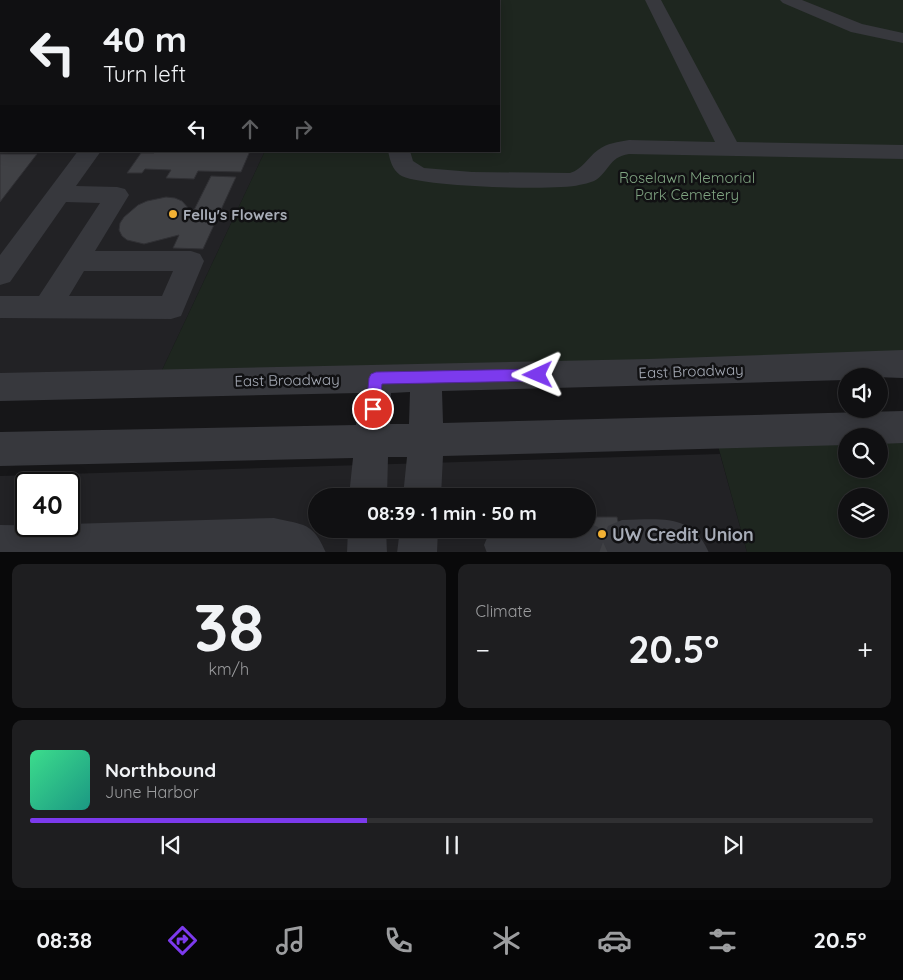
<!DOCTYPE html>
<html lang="en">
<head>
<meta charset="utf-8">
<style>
	:root { --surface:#101012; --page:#1e1e20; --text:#f1f3f6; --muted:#9c9d9f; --line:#303032; --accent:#7c3aed }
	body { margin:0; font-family:Quicksand,sans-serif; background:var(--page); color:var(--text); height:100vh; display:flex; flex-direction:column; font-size:19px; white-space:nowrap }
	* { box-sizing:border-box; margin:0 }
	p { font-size:16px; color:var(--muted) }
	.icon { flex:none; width:28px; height:28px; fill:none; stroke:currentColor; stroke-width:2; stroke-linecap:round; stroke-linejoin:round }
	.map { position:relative; height:552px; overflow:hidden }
	.drawer { display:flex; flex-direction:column; gap:12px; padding:12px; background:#09090a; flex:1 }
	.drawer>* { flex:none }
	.top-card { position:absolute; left:0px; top:0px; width:500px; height:152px; box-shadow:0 2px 12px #0003,0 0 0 1px var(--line); background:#101012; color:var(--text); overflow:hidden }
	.buttons { position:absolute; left:838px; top:368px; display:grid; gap:10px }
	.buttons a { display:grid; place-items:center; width:50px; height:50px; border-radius:50%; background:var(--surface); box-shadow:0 2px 12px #0003,0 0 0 1px var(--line); font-size:25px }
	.speed { position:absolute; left:15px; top:472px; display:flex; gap:10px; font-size:25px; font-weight:700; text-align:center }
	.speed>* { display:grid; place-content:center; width:65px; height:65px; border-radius:50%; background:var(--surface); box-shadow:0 2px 12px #0003,0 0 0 1px var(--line); line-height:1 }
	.speed .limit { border:2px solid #111; border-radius:8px; background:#fff; color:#111 }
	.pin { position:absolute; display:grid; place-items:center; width:42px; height:42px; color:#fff; margin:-21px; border:2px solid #fff; border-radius:50%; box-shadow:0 1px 5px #0007 }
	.me { position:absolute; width:55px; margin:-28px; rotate:269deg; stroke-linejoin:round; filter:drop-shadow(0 0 4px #0008) }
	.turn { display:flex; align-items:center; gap:18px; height:105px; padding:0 20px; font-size:22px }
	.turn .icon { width:65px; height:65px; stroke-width:2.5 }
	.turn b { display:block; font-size:35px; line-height:42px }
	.lanes { display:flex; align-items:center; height:48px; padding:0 20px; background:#0003; justify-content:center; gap:25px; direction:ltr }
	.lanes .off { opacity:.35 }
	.big { font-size:38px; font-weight:800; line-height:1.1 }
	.drawer .card { flex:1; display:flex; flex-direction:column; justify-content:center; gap:8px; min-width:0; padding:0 18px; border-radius:10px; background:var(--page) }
	.drawer .dial { align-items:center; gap:0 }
	.dial b { font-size:65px; line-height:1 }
	.song { display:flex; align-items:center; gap:15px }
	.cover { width:60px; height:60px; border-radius:8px; background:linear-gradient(135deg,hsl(150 70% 55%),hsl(170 70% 35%)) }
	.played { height:5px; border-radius:2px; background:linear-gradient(90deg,var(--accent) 40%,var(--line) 40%) }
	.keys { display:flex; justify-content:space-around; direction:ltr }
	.heat { display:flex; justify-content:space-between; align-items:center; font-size:28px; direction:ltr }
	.drawer .tiles { flex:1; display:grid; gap:12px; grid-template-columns:1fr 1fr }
	.card:last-child { grid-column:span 2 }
	.trip { position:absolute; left:308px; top:488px; width:288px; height:50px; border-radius:25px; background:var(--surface); box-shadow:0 2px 12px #0003,0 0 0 1px var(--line); font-weight:800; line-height:50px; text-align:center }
	.dock { display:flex; height:80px; justify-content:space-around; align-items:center; background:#060607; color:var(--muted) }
	.dock .icon { width:35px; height:35px }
	.dock .on { color:var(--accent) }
	.dock b { font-size:22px; color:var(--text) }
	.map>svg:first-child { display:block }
</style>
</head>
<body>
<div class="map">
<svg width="903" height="553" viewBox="0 0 903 553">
	<rect width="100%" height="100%" fill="#161618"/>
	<g fill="#222225" fill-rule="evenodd">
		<polygon points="0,114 1,151 265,151 156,383 0,387"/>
		<path d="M720 454 747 552H0V476ZM26 484H69V526H26ZM316 496H586V529H316Z"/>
	</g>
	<g fill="#1e261f" fill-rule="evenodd">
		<polygon points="334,0 903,0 903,364 156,383 265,151 499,151 499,1"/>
		<path d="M903 427V552H747L714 431ZM846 436H879V469H846ZM846 496H879V529H846Z"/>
	</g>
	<g fill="#404145" stroke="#303034">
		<polygon points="155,151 250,151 241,172 198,171 194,179 166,178 171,170 145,169 142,173 127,173 141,153 154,153"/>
		<polygon points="0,154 37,154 0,202"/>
		<polygon points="211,176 236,177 203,249 173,248 179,235 144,244 127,240 122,236 119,230 120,223 124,217 138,205 147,201 166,197 175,198 182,201 190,210 194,210"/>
		<polygon points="586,517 617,517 625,553 586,553 581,529 586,529"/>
	</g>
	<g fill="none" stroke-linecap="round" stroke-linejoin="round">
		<g fill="#37383d" fill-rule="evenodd">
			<polygon points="416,0 432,0 432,1 417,1"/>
			<path d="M645 0H661L737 142 903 145V159L629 154C608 157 609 173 594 181 589 183 584 184 579 185 558 191 416 187 400 175 392 169 390 160 388 151H410L413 161 424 168 472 172 570 173C583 169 587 158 598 150 607 143 618 142 629 140L715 142Z"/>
			<polygon points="780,0 802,0 862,24 903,33 903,43 851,32 783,3"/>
			<rect x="0" y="114" width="1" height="12"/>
			<path d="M78 151H101L76 186 117 187 125 189 129 195 95 251H191L200 254 204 261 181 316 171 319 0 318V296H39L100 203 66 202 10 282 0 285V255ZM84 271H173L162 296H69Z"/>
			<path d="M903 350V378L846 376V380L442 391 443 423 903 411V443L879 444V436H846V445L443 456 441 496H403L407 457H388L387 496H349L353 458 0 466V432L356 425 359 393 0 401V373L649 359ZM410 392 409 424H390L391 393Z"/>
			<path d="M274 518C304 525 313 522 326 553H0V525L69 526V524Z"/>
			<path d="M622 520C658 520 692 512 709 553H608L603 542 599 553H487L484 545 490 531 496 529H586V522L598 527 603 539 608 526Z"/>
			<polygon points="348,529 386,529 387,553 347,553"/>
			<polygon points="400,529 438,529 437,553 397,553"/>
		</g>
	</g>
	<polygon fill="#7c3aed" stroke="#51269a" points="538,369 543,371 545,375 543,379 538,381 382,384 378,414 373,416 368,414 366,409 369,378 371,374 376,372"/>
	<g fill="#f2b134" stroke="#111113" stroke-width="2">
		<circle cx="173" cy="214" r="5"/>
		<circle cx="602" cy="534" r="5"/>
	</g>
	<g text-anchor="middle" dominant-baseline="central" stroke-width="5" stroke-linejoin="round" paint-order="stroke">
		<g font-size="15" fill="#7fa381" stroke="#111113">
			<text x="687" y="177">Roselawn Memorial<tspan x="687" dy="17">Park Cemetery</tspan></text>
		</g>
		<g font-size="15" font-weight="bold" fill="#a8adb8" stroke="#111113" text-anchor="start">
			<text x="183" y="214">Felly's Flowers</text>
		</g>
		<g font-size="15" fill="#a8adb8" stroke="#111113">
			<text transform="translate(691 371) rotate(-2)">East Broadway</text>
			<text transform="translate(287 380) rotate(-1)">East Broadway</text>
		</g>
		<g font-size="18" font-weight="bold" fill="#a8adb8" stroke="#111113" text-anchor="start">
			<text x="612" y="534">UW Credit Union</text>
		</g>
	</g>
</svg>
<div class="buttons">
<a><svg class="icon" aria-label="sound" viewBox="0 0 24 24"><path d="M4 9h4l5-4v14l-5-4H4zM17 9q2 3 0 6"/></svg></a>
<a><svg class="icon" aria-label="search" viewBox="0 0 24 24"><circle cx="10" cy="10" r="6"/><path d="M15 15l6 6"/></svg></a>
<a><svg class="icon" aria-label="layers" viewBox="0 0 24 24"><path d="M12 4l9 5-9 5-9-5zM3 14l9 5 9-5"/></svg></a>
</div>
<div class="speed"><div class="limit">40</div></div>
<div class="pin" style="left:373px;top:409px;background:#d93025"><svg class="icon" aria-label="arrive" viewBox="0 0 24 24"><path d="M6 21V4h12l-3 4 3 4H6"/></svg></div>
<svg class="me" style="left:538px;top:375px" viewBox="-20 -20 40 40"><path d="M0-17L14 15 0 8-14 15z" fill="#7c3aed" stroke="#fff" stroke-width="4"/></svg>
<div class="trip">08:39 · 1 min · 50 m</div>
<div class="top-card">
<div class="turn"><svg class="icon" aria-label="left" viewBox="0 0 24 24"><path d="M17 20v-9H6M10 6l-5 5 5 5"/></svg><div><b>40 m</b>Turn left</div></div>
<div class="lanes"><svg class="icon" aria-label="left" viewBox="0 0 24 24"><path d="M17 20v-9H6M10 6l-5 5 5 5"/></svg><svg class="icon off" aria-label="ahead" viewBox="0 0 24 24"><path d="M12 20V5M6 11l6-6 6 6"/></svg><svg class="icon off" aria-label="right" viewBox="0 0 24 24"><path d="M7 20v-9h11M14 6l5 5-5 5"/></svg></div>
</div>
</div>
<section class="drawer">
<div class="tiles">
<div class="card dial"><b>38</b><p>km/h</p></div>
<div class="card"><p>Climate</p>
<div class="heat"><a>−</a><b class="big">20.5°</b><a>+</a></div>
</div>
<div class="card">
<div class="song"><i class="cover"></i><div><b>Northbound</b><p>June Harbor</p></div></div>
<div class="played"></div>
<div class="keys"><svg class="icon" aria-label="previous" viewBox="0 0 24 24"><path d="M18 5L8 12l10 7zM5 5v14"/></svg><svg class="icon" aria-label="pause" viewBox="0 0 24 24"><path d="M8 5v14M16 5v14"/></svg><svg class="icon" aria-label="next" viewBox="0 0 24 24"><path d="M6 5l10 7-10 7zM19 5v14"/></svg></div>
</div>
</div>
</section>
<nav class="dock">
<b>08:38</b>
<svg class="icon on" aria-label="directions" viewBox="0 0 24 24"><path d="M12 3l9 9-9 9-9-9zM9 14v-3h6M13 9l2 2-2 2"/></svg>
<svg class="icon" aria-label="music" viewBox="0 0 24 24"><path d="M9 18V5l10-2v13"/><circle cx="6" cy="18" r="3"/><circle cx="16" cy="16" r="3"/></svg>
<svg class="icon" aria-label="phone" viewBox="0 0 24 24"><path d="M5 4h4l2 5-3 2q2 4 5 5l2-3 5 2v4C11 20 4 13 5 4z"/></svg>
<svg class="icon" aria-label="climate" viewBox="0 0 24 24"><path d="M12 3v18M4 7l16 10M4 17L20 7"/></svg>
<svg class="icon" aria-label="car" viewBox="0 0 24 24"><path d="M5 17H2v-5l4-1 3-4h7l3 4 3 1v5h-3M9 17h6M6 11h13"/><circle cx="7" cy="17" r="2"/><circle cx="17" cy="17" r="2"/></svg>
<svg class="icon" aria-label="filters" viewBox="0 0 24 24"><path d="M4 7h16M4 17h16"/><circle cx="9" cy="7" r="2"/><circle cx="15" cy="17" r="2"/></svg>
<b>20.5°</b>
</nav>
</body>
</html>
